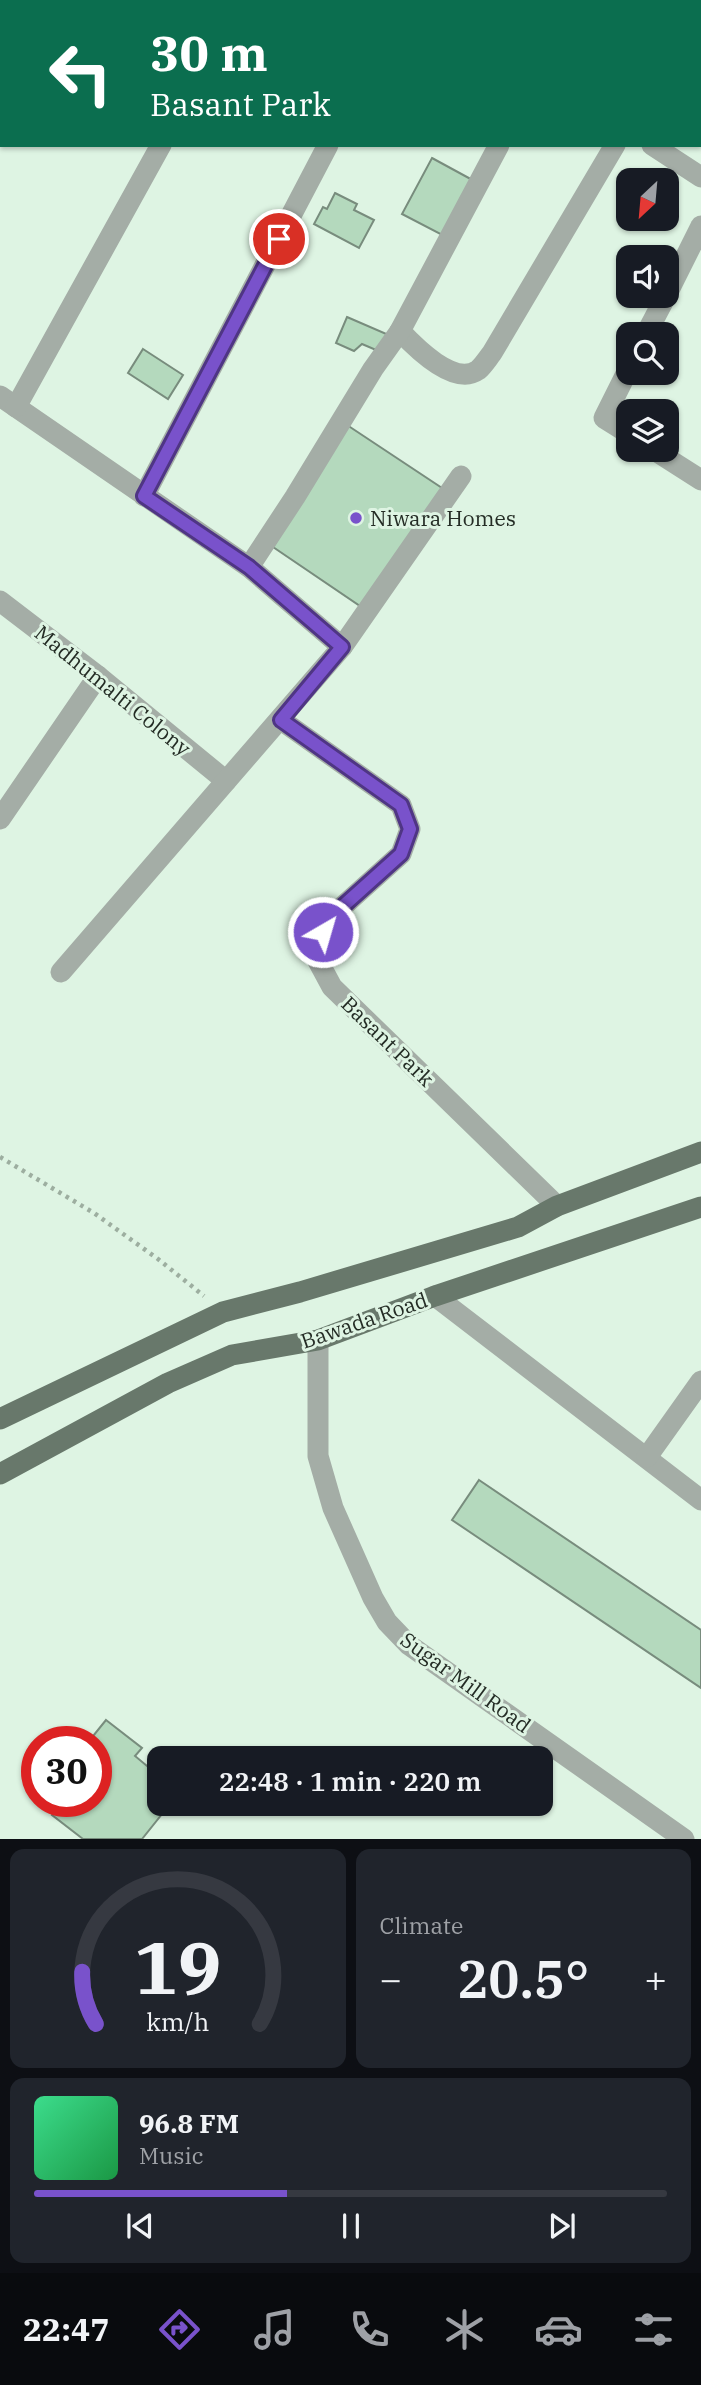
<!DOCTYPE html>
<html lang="en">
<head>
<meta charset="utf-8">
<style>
	:root { --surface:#171b24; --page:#20242c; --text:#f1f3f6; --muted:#9ea1a6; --line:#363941; --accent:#7952cb }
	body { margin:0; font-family:"IBM Plex Serif",serif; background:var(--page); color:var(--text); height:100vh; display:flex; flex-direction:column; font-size:26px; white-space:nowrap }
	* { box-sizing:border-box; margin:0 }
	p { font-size:23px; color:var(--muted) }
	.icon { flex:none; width:38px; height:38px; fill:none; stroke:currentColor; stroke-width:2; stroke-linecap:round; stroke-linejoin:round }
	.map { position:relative; height:1839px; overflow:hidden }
	.side { display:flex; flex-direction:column; gap:10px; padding:10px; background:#0d0f14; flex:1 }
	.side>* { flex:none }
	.banner { position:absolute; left:0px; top:0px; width:702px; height:147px; box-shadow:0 2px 5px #0004; background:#0b6e4f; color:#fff; overflow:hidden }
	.needle { width:46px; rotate:206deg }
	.buttons { position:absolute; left:616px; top:168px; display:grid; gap:14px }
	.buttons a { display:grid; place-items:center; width:63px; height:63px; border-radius:14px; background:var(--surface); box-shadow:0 2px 5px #0004; font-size:35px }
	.speed { position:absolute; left:21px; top:1726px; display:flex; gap:14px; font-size:35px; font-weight:700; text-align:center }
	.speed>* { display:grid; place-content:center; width:91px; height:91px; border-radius:50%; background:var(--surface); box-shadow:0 2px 5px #0004; line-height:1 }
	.speed .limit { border:10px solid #d22; background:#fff; color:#111 }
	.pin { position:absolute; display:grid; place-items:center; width:60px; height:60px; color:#fff; margin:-30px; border:4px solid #fff; border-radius:50%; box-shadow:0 2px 7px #0007 }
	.me { position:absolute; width:77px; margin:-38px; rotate:38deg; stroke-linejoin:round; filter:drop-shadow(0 0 5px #0008) }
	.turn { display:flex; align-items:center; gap:24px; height:147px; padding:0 35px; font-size:32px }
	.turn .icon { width:91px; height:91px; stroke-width:2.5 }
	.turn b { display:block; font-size:49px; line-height:60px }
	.big { font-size:52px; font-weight:600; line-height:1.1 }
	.side .tile { flex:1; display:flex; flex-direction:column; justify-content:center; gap:10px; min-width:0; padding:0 24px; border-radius:14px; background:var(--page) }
	.side .dial { align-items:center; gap:0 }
	.dial svg { height:182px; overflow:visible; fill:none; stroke:var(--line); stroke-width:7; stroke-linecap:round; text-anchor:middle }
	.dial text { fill:var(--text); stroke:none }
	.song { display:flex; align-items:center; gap:21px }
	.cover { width:84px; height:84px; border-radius:10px; background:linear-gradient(135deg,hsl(150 70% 55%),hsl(140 70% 35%)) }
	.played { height:7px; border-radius:4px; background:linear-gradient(90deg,var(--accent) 40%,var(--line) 40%) }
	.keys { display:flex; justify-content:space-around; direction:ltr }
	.heat { display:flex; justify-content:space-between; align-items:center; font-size:38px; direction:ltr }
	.side .tiles { flex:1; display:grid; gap:10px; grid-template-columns:1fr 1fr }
	.tile:last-child { grid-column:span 2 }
	.trip { position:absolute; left:147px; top:1746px; width:406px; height:70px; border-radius:14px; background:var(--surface); box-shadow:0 2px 5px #0004; font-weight:600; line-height:70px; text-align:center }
	.tab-bar { display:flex; height:112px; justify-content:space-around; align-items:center; background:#090b0e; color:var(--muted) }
	.tab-bar .icon { width:49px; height:49px }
	.tab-bar .active { color:var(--accent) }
	.tab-bar b { font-size:32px; color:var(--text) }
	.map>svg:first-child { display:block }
</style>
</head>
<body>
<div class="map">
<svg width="701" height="1839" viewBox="0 0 701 1839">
	<rect width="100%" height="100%" fill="#def4e3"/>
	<g fill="#b4d9bd" stroke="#788c7d" stroke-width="2">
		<polygon points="432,158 478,183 448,238 402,214"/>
		<polygon points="335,193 357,204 354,210 374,220 359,248 314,224 323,207 327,209"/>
		<polygon points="347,317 391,336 383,353 362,344 354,351 336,343"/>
		<polygon points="143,349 183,375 168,399 128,373"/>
		<polygon points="347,425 442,488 363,608 273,547"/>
		<polygon points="479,1480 701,1630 701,1688 452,1520"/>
		<polygon points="106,1720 142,1748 135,1756 159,1776 159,1804 170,1804 142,1839 83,1839 52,1815 63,1801 96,1801 96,1741 89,1741"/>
	</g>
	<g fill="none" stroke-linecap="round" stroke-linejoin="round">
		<polyline stroke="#9daea0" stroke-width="4.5" stroke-dasharray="3.5 5" stroke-linecap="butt" points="0,1157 94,1213 158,1259 204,1296"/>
		<g stroke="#a4ada6" stroke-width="21">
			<polyline points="338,0 342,2"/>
			<polyline points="229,2 230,0"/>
			<polyline points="652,145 701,177"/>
			<polyline points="667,294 701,226"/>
			<path d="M400 331C415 347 454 387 478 370 483 366 488 358 492 353L615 145"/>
			<polyline points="646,334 666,296"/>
			<polyline points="628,370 604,418 628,433"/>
			<polyline points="0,396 249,567 342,647"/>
			<polyline points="16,407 161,145"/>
			<polyline points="654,450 701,480"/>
			<polyline points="144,496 328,145"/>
			<polyline points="249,567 295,497 373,369 400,331 499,145"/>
			<polyline points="0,601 98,676 226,781"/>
			<polyline points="281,720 401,805 410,829 401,854 342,907 323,932 318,961 332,987 557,1206"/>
			<polyline points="0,819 98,676"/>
			<polyline points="61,972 342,647 461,476"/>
			<polyline points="435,1296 701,1500"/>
			<polyline points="318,1340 318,1456 333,1508 373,1598 387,1622 409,1645 684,1839"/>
			<polyline points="647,1457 701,1381"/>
		</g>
		<g stroke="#68786b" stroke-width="21">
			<polyline points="0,1419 223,1312 300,1292 518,1227 557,1206 701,1152"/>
			<polyline points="0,1474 168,1383 232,1355 318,1340 435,1296 701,1207"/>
		</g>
	</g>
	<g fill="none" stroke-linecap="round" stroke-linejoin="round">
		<defs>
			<polyline id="route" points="279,239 144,496 249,567 342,647 281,720 401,805 410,829 401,854 342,907 323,932"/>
		</defs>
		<use href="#route" stroke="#4f3584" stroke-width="18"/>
		<use href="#route" stroke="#7952cb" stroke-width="12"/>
	</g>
	<circle fill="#7952cb" stroke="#def4e3" stroke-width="2.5" cx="356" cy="518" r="7"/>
	<g text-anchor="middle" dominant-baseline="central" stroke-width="6" stroke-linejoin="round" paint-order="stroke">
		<g font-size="21" fill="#242c25" stroke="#def4e3" text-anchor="start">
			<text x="370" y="518">Niwara Homes</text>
		</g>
		<g font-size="21" fill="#242c25" stroke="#def4e3">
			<text transform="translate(113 690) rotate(39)">Madhumalti Colony</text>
			<text transform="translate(388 1041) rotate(44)">Basant Park</text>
			<text transform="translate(364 1320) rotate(-19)">Bawada Road</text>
			<text transform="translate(466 1682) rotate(36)">Sugar Mill Road</text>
		</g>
	</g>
</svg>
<div class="buttons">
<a><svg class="needle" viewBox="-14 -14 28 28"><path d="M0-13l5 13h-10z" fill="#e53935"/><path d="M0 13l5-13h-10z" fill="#9ea1a6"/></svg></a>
<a><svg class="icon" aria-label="sound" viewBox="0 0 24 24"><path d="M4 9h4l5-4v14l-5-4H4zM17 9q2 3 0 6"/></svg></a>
<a><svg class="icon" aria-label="search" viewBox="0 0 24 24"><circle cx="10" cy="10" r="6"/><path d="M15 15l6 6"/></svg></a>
<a><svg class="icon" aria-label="layers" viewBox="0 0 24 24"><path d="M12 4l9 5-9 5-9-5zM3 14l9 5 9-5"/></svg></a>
</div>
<div class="speed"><div class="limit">30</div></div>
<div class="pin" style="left:279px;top:239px;background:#d93025"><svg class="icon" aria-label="arrive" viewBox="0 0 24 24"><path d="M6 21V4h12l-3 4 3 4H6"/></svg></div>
<svg class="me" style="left:323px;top:932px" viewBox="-20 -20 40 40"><circle r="17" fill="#7952cb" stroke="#fff" stroke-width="3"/><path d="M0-11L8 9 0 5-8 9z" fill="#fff"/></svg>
<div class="trip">22:48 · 1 min · 220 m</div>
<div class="banner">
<div class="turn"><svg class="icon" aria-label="left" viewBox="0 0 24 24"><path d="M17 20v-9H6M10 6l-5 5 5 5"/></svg><div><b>30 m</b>Basant Park</div></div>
</div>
</div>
<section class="side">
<div class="tiles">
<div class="tile dial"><svg viewBox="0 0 100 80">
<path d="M14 69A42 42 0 1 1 86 69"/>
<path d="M14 69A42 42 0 0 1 8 46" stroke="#7952cb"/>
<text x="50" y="56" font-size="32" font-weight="700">19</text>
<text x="50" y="72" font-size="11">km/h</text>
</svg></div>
<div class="tile"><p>Climate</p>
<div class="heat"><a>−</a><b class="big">20.5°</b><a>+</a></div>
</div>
<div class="tile">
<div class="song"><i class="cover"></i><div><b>96.8 FM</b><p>Music</p></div></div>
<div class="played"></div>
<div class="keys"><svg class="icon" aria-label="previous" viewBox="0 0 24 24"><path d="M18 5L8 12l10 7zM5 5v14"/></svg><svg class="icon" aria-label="pause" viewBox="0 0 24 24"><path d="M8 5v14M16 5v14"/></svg><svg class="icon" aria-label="next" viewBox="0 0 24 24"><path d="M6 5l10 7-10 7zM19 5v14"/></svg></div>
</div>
</div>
</section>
<nav class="tab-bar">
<b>22:47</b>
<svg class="icon active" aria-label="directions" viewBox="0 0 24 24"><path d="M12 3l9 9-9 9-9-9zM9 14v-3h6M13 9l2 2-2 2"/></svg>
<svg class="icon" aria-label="music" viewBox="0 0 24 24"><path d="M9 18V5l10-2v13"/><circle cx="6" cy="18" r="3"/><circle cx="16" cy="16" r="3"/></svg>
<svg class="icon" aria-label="phone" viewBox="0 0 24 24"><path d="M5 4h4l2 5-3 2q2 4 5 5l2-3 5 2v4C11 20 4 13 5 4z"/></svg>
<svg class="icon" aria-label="climate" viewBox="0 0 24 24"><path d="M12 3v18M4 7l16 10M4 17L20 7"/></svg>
<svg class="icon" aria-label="car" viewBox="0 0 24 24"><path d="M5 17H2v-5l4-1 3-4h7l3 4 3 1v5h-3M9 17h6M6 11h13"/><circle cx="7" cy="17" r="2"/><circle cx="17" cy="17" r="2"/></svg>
<svg class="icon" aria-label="filters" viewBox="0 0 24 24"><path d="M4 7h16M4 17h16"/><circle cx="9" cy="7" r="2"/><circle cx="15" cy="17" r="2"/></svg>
</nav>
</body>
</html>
